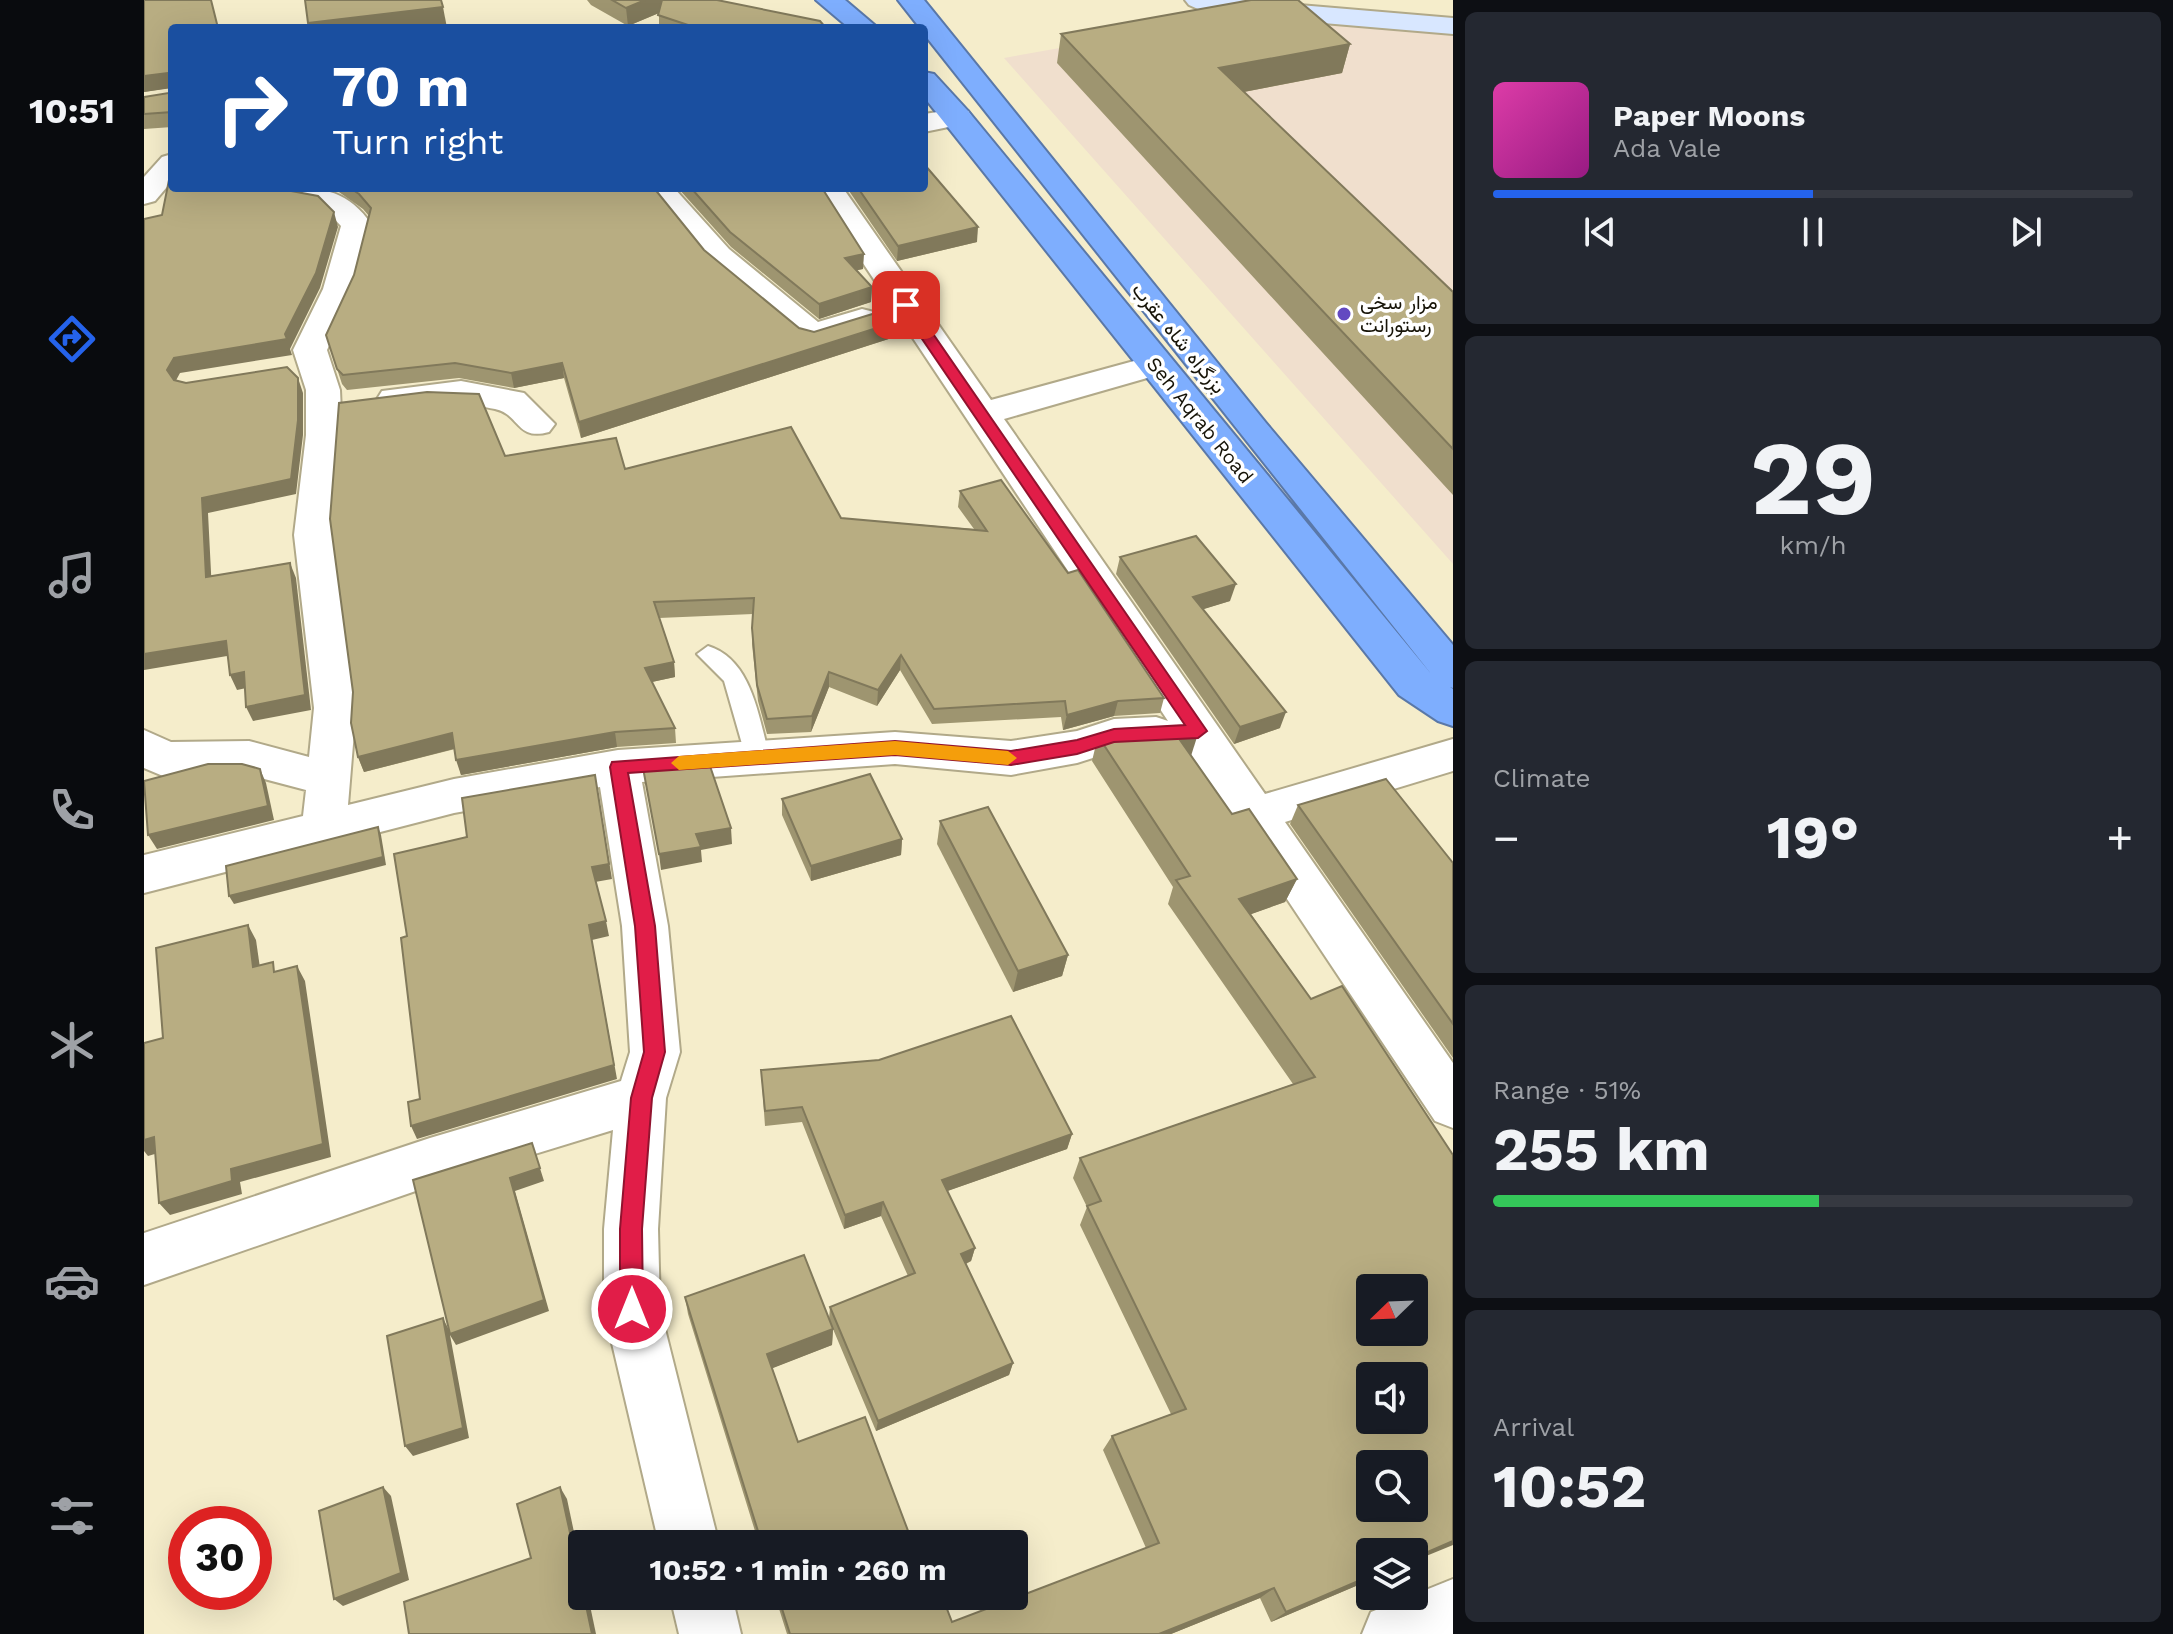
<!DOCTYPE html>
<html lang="en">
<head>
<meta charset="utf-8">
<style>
	:root { --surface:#171b24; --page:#242831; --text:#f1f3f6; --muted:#9ea1a6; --line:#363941; --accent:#2563eb }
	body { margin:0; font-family:"Work Sans",Vazirmatn,sans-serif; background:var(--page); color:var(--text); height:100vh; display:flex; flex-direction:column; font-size:30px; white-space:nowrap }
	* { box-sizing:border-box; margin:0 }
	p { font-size:26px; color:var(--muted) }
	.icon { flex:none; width:44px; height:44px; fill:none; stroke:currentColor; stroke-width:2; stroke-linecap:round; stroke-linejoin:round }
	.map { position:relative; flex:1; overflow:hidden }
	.panel { display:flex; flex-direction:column; gap:12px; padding:12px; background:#0d0f14; width:720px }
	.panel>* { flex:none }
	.top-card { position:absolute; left:24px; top:24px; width:760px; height:168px; border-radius:8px; box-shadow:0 8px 32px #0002; background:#1a4fa0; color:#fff; overflow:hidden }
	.needle { width:52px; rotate:247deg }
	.fabs { position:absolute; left:1212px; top:1274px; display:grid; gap:16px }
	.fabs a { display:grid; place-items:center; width:72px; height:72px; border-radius:8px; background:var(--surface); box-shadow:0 8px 32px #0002; font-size:40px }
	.speed { position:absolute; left:24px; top:1506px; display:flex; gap:16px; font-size:40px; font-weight:700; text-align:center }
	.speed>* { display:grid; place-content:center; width:104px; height:104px; border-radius:50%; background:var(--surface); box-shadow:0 8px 32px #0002; line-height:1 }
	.speed .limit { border:12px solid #d22; background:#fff; color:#111 }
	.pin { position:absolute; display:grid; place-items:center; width:68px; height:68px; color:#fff; margin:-34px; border-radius:16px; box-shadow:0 4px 12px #0006 }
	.me { position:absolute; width:88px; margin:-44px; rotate:0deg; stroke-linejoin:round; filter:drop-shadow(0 0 6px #0008) }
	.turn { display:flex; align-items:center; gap:28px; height:168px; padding:0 32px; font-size:36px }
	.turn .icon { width:104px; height:104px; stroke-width:2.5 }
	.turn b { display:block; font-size:56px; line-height:68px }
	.big { font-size:60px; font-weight:700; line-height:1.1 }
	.panel .widget { flex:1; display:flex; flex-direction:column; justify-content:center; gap:12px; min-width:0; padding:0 28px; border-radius:12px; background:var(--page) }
	.panel .dial { align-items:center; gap:0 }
	.dial b { font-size:104px; line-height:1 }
	.song { display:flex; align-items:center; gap:24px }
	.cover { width:96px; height:96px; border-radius:12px; background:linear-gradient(135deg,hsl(320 70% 55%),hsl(310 70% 35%)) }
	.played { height:8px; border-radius:4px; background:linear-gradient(90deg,var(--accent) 50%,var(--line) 50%) }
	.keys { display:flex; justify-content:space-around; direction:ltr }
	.heat { display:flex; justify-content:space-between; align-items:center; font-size:44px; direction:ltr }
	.charge { height:12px; border-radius:6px; background:linear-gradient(90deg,#34c759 51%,var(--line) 0) }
	.trip { position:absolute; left:424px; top:1530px; width:460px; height:80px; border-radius:8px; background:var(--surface); box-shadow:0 8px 32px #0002; font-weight:700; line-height:80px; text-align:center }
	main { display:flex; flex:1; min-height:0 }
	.dock { display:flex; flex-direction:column; width:144px; justify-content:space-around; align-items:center; background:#090b0e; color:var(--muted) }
	.dock .icon { width:56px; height:56px }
	.dock .selected { color:var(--accent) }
	.dock b { font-size:36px; color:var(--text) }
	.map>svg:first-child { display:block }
</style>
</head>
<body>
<main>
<nav class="dock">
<b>10:51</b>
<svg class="icon selected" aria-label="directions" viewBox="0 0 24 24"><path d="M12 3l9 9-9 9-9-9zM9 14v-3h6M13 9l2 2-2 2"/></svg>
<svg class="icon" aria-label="music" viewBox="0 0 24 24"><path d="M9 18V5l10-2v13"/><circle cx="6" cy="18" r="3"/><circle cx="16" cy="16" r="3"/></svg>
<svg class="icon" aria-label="phone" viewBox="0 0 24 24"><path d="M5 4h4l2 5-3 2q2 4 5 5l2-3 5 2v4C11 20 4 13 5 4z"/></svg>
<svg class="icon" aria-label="climate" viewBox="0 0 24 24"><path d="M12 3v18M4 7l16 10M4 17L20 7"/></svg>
<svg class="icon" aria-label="car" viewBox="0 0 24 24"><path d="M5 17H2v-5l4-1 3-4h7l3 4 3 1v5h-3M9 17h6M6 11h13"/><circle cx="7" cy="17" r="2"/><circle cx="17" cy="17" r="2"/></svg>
<svg class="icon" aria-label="filters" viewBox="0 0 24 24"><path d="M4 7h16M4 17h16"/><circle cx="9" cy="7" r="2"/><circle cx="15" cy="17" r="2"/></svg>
</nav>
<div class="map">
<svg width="1309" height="1634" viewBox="0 0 1309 1634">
	<rect width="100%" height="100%" fill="#f5edcb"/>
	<polygon fill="#f0dfcd" points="1146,19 1309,31 1309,564 860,58 1062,22"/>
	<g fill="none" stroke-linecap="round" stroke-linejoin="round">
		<defs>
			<path id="lane" d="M564 646C609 660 615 720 626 758L622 764H606L602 758 580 681 553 654Z"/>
			<g id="street">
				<polygon points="814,109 824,111 828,117 824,123 780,132 780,114"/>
				<polygon points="28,154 28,181 11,201 0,204 0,177 18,157"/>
				<path d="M121 188C168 188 199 183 228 225L211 289 183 350 196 390 198 435 188 535 212 708 204 805 310 779 474 750 751 732 867 741 933 731 970 719 1012 717 1024 721 669 188H699L847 400 1012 355 1024 358 1029 365 1024 372 860 419 1121 794 1309 739V771L1141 822 1309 1063V1128L1291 1121 1033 734 1027 744 1012 749 971 751 933 763 867 775 751 764 498 782 524 926 536 1052 522 1098 514 1229 516 1309 575 1544H515L460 1309V1229L469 1130 286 1186 0 1285V1233L286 1138 477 1081 486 1052 478 926 456 787 310 813 0 893V855L159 816 162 790 105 775 19 776 0 768V730L27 742 105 741 165 757 170 708 150 535 162 435V390L149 350 179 289 197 226 180 208 125 198Z"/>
				<path d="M499 188H530L585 249 674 322 718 309 730 312 734 319 730 326C707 333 680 347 657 341L563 263Z"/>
				<path d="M317 381 380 393 411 424 405 432C372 441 376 414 351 409 339 407 326 403 314 403 288 404 262 413 238 407L233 399 238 391Z"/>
				<polygon points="1309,1579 1309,1634 1218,1634 1227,1612"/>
				<polygon points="526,1596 588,1596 597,1634 535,1634"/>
			</g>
			<polygon id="secondary" points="1041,0 1095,0 1309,18 1309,34 1063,13 1045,5"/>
			<g id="highway">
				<polygon points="672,0 701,0 734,28 705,28"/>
				<polygon points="754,0 780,0 1122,423 1309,645 1309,688 1306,687 1309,689 1309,726 1294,721 1255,695 780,97 780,72 790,74 824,111 1288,675 780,34 780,28 776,28"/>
			</g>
		</defs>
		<use href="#lane" stroke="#b1a989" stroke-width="4"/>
		<use href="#street" stroke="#b1a989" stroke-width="4"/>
		<use href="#secondary" stroke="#b1a989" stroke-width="4"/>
		<use href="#highway" stroke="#5a78a8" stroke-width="4"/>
		<use href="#lane" fill="#fff" fill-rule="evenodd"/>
		<use href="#street" fill="#fff" fill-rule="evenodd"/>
		<use href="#secondary" fill="#d8e7ff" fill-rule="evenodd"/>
		<use href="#highway" fill="#7eaefe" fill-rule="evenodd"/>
	</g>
	<g fill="#9e9570">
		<polygon points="0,0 28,28 28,127 0,129 0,97 25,93 25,88 0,92"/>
		<polygon points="443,0 573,0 682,28 515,28 515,13 484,26 447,5"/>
		<polygon points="917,34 1206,44 1198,73 1100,92 1309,292 1309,495 913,63"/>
		<polygon points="178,188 510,188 560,250 655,328 670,332 758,320 757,335 437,438 420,378 370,388 315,378 203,390 198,384 182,335 210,275 225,216 219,209 195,192"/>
		<polygon points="534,188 678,188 719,269 712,270 728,287 727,302 675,319 587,247"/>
		<polygon points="703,188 780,188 833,242 753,261"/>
		<polygon points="361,456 481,469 697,518 830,529 814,507 816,491 924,573 1020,698 1016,713 970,716 919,730 917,717 788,724 756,670 733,706 685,687 667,732 623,734 614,701 608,644 609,614 515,618 530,662 531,677 508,682 531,728 532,743 473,747 317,775 311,749 220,772 214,757"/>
		<polygon points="976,557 1086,601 1059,609 1136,728 1090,744 972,574"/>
		<polygon points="954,736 1047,756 1088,814 1153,879 1141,902 1107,914 1167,999 1226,1552 1226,1580 1127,1622 1116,1598 1027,1634 643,1634 631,1596 798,1596 808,1622 1002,1548 959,1450 968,1436 1027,1414 936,1225 943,1207 929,1178 936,1158 1149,1084 1024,904 1029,887 948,761"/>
		<polygon points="638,799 758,839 757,855 667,881 638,815"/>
		<polygon points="1154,805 1309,863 1309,1058 1146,824"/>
		<polygon points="796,821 924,955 918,976 869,992 793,844"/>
		<polygon points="617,1070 928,1134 923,1149 803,1191 831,1248 827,1261 822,1264 869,1363 865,1375 732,1431 689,1329 688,1345 628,1368 654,1442 769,1544 615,1544 544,1314 541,1297 685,1319 686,1307 764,1276 737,1216 700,1229 658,1122 621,1126"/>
	</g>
	<g fill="#81795b">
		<polygon points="501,0 521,0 522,10 484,26 482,8"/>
		<polygon points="299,7 303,28 165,28 164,23"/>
		<polygon points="1206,44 1198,73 1068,98 1075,68"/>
		<polygon points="25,73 28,88 0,92 0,76"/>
		<polygon points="190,212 194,227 176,288 146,349 148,355 36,373 29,386 23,370 30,358 141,334"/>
		<polygon points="834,227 833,242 753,261 754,246"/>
		<polygon points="720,254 719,269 700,273 701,258"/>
		<polygon points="728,287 727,302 675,319 675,304"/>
		<polygon points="758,320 757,335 437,438 435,422"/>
		<polygon points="418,363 420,378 370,388 367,373"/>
		<polygon points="154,378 159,393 159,435 152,494 64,513 68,592 62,577 58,498"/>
		<polygon points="146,563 152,578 167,710 109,721 102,707"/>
		<polygon points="1092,584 1086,601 1044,614 1049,597"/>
		<polygon points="82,641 89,655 0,670 0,654"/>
		<polygon points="757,655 756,670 733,706 734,690"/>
		<polygon points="530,662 531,677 503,683 501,668"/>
		<polygon points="100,672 107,687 93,690 86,675"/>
		<polygon points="685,672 685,687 667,732 668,716"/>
		<polygon points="974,701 970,716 919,730 923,715"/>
		<polygon points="1142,712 1136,728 1090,744 1096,727"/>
		<polygon points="471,732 473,747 317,775 312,760"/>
		<polygon points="308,733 313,748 220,772 214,757"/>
		<polygon points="1054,734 1046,759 1036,740"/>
		<polygon points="116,769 122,783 130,820 13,849 4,835"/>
		<polygon points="451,775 468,879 451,882 448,867"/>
		<polygon points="234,827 237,835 242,865 90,904 85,896"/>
		<polygon points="587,828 588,844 557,850 558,862 517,870 515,854 552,834"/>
		<polygon points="758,839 757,855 667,881 667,866"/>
		<polygon points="1153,879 1141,902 1085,922 1095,899"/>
		<polygon points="462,921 465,936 448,940 473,1079 273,1139 267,1126 445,925"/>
		<polygon points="104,925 112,940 118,982 109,967"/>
		<polygon points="924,955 918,976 869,992 874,971"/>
		<polygon points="153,966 161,981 187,1157 96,1182 98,1194 26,1215 15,1203 87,1169"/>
		<polygon points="928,1134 923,1149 795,1194 798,1180"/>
		<polygon points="10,1137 21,1151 4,1156 0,1151 0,1140"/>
		<polygon points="388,1143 400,1181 371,1191 405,1311 312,1345 306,1335 325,1438 269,1456 261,1446 299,1318 305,1330 366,1178"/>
		<polygon points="739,1202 737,1216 700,1229 701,1215"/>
		<polygon points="831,1248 827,1261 814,1267 817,1254"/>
		<polygon points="689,1329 688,1345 624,1370 623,1354"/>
		<polygon points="869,1363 865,1375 732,1431 734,1421"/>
		<polygon points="239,1487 247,1496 265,1580 199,1606 190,1599"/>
		<polygon points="416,1487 423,1499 438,1570 438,1588"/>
		<polygon points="1309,1541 1309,1545 1270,1561 1270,1558"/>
		<polygon points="1226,1576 1226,1580 1127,1622 1142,1612"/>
		<polygon points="1130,1588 1116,1598 1027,1634 1015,1634"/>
		<polygon points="440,1596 444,1596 452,1634 448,1634"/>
	</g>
	<g fill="#b8ad82" stroke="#81795b" stroke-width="2" fill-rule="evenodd">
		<polygon points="0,0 67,0 74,28 28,28 28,112 0,114 0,97 25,93 25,73 0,76"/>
		<polygon points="161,0 297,0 299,7 164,23"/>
		<polygon points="468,0 501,0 482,8"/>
		<polygon points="518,0 573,0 676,21 682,28 553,28 514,15"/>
		<polygon points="1107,0 1154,0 1206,44 1075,68 1309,292 1309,449 917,34"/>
		<polygon points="780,164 834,227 754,246 714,188 780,188"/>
		<polygon points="28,165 28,188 131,188 174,196 190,212 172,273 141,334 143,339 30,358 23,370 30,380 42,383 143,367 154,378 154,420 147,479 58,498 62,577 146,563 161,695 102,707 100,672 86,675 82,641 0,654 0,219 18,215"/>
		<polygon points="206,188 510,188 560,250 655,328 670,332 748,308 758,320 435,422 418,363 367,373 311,363 199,375 193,369 182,335 210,275 227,208 215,194"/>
		<polygon points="547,188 678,188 720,254 701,258 728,287 675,304 586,232"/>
		<polygon points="283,392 335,394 361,456 472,438 481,469 647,427 697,518 843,531 816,491 857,480 924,573 934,570 1020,698 974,701 923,715 921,701 790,709 757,655 734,690 685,672 668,716 623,719 613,685 608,628 610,598 510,602 530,662 501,668 531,728 471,732 312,760 308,733 214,757 207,723 209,692 186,519 195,403"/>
		<polygon points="1052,536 1092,584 1049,597 1142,712 1096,727 976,557"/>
		<path d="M1049 726 1054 734 1036 740 1088 814 1105 809 1153 879 1095 899 1167 999 1198 986 1309 1155V1541L1270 1558V1552H1226V1576L1142 1612 1130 1588 1015 1634H646L634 1596H798L808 1622 1015 1543 968 1436 1042 1409 943 1206 957 1201 936 1158 1171 1077 1032 880 1046 876 954 736 978 729ZM1226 1288H1270V1332H1226ZM1226 1376H1270V1420H1226ZM1226 1464H1270V1508H1226Z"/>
		<polygon points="64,764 98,764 116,769 124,806 4,835 0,781"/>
		<polygon points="566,766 587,828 552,834 557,847 515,854 499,768"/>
		<polygon points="726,774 758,839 667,866 638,799"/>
		<polygon points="451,775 465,864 448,867 462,921 445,925 470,1065 267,1126 264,1102 276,1099 257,938 263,936 250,854 323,837 318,798"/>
		<polygon points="1242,779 1309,863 1309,1024 1154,805"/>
		<polygon points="844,807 924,955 874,971 796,821"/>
		<polygon points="234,827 239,857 85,896 82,866"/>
		<polygon points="104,925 109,967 129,962 130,972 153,966 179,1144 87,1169 88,1181 15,1203 10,1137 0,1140 0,1043 19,1038 12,948"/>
		<polygon points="867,1016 928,1134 798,1180 831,1248 817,1254 869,1363 734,1421 686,1307 771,1273 739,1202 701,1215 658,1107 621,1111 617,1070 735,1060"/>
		<polygon points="388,1143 396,1168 366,1178 400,1300 306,1334 269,1180"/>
		<polygon points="660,1255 689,1329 623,1354 654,1442 721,1417 769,1544 618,1544 541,1297"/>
		<polygon points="299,1318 319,1428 261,1446 243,1336"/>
		<polygon points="239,1487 257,1573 190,1599 175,1511"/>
		<polygon points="416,1487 438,1588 438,1596 440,1596 448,1634 265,1634 260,1602 387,1558 373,1504"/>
	</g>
	<polygon fill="#e11d48" stroke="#92132f" stroke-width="2" points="762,301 767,302 1063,731 1054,738 970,742 933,754 867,765 751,755 484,773 511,926 521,1052 508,1098 498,1229 499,1309 496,1317 488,1320 480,1317 476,1309 476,1229 487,1098 500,1052 491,926 466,767 468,762 751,741 867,751 933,740 970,729 1041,725 755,305"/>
	<polygon fill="#f59e0b" points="751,741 864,751 873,758 864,765 751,755 535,770 527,763 535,756"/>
	<circle fill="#6349c1" stroke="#fff" stroke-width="3" cx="1200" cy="314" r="8"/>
	<g text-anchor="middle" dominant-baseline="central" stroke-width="7" stroke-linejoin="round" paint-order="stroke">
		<g font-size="20" fill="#161307" stroke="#fff" text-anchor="start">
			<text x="1216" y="302">مزار سخی<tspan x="1216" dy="23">رستورانت</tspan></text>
		</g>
		<g font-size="20" fill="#161307" stroke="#fff">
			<text transform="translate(1035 338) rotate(51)">بزرگراه شاه عقرب</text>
			<text transform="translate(1056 420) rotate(51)">Seh Aqrab Road</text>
		</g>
	</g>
</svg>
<div class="fabs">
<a><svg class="needle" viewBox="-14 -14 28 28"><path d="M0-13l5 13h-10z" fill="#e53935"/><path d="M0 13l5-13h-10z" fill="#9ea1a6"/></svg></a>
<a><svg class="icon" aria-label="sound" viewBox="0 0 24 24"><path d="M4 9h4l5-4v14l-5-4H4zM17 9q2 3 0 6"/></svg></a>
<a><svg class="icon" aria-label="search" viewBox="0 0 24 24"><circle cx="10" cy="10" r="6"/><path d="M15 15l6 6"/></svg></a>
<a><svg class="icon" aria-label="layers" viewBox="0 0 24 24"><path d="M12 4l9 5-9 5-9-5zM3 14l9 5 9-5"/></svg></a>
</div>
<div class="speed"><div class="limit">30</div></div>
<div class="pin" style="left:762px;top:305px;background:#d93025"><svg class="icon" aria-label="arrive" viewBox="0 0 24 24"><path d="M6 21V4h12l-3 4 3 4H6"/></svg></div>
<svg class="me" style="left:488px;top:1309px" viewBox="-20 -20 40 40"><circle r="17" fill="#e11d48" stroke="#fff" stroke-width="3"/><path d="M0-11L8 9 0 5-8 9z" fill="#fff"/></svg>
<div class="trip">10:52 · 1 min · 260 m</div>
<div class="top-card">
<div class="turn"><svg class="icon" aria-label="right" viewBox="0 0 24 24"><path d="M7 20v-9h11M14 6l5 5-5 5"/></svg><div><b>70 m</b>Turn right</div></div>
</div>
</div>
<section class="panel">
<div class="widget">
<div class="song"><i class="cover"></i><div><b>Paper Moons</b><p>Ada Vale</p></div></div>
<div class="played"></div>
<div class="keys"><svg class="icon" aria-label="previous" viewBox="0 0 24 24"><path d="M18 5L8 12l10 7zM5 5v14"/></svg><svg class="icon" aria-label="pause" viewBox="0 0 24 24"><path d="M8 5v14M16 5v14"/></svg><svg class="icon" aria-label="next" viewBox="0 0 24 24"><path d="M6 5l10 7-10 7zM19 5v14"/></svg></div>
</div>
<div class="widget dial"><b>29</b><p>km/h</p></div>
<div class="widget"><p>Climate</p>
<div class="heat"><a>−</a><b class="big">19°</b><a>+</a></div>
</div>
<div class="widget"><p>Range · 51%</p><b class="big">255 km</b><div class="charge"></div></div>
<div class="widget"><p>Arrival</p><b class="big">10:52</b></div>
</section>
</main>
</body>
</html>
